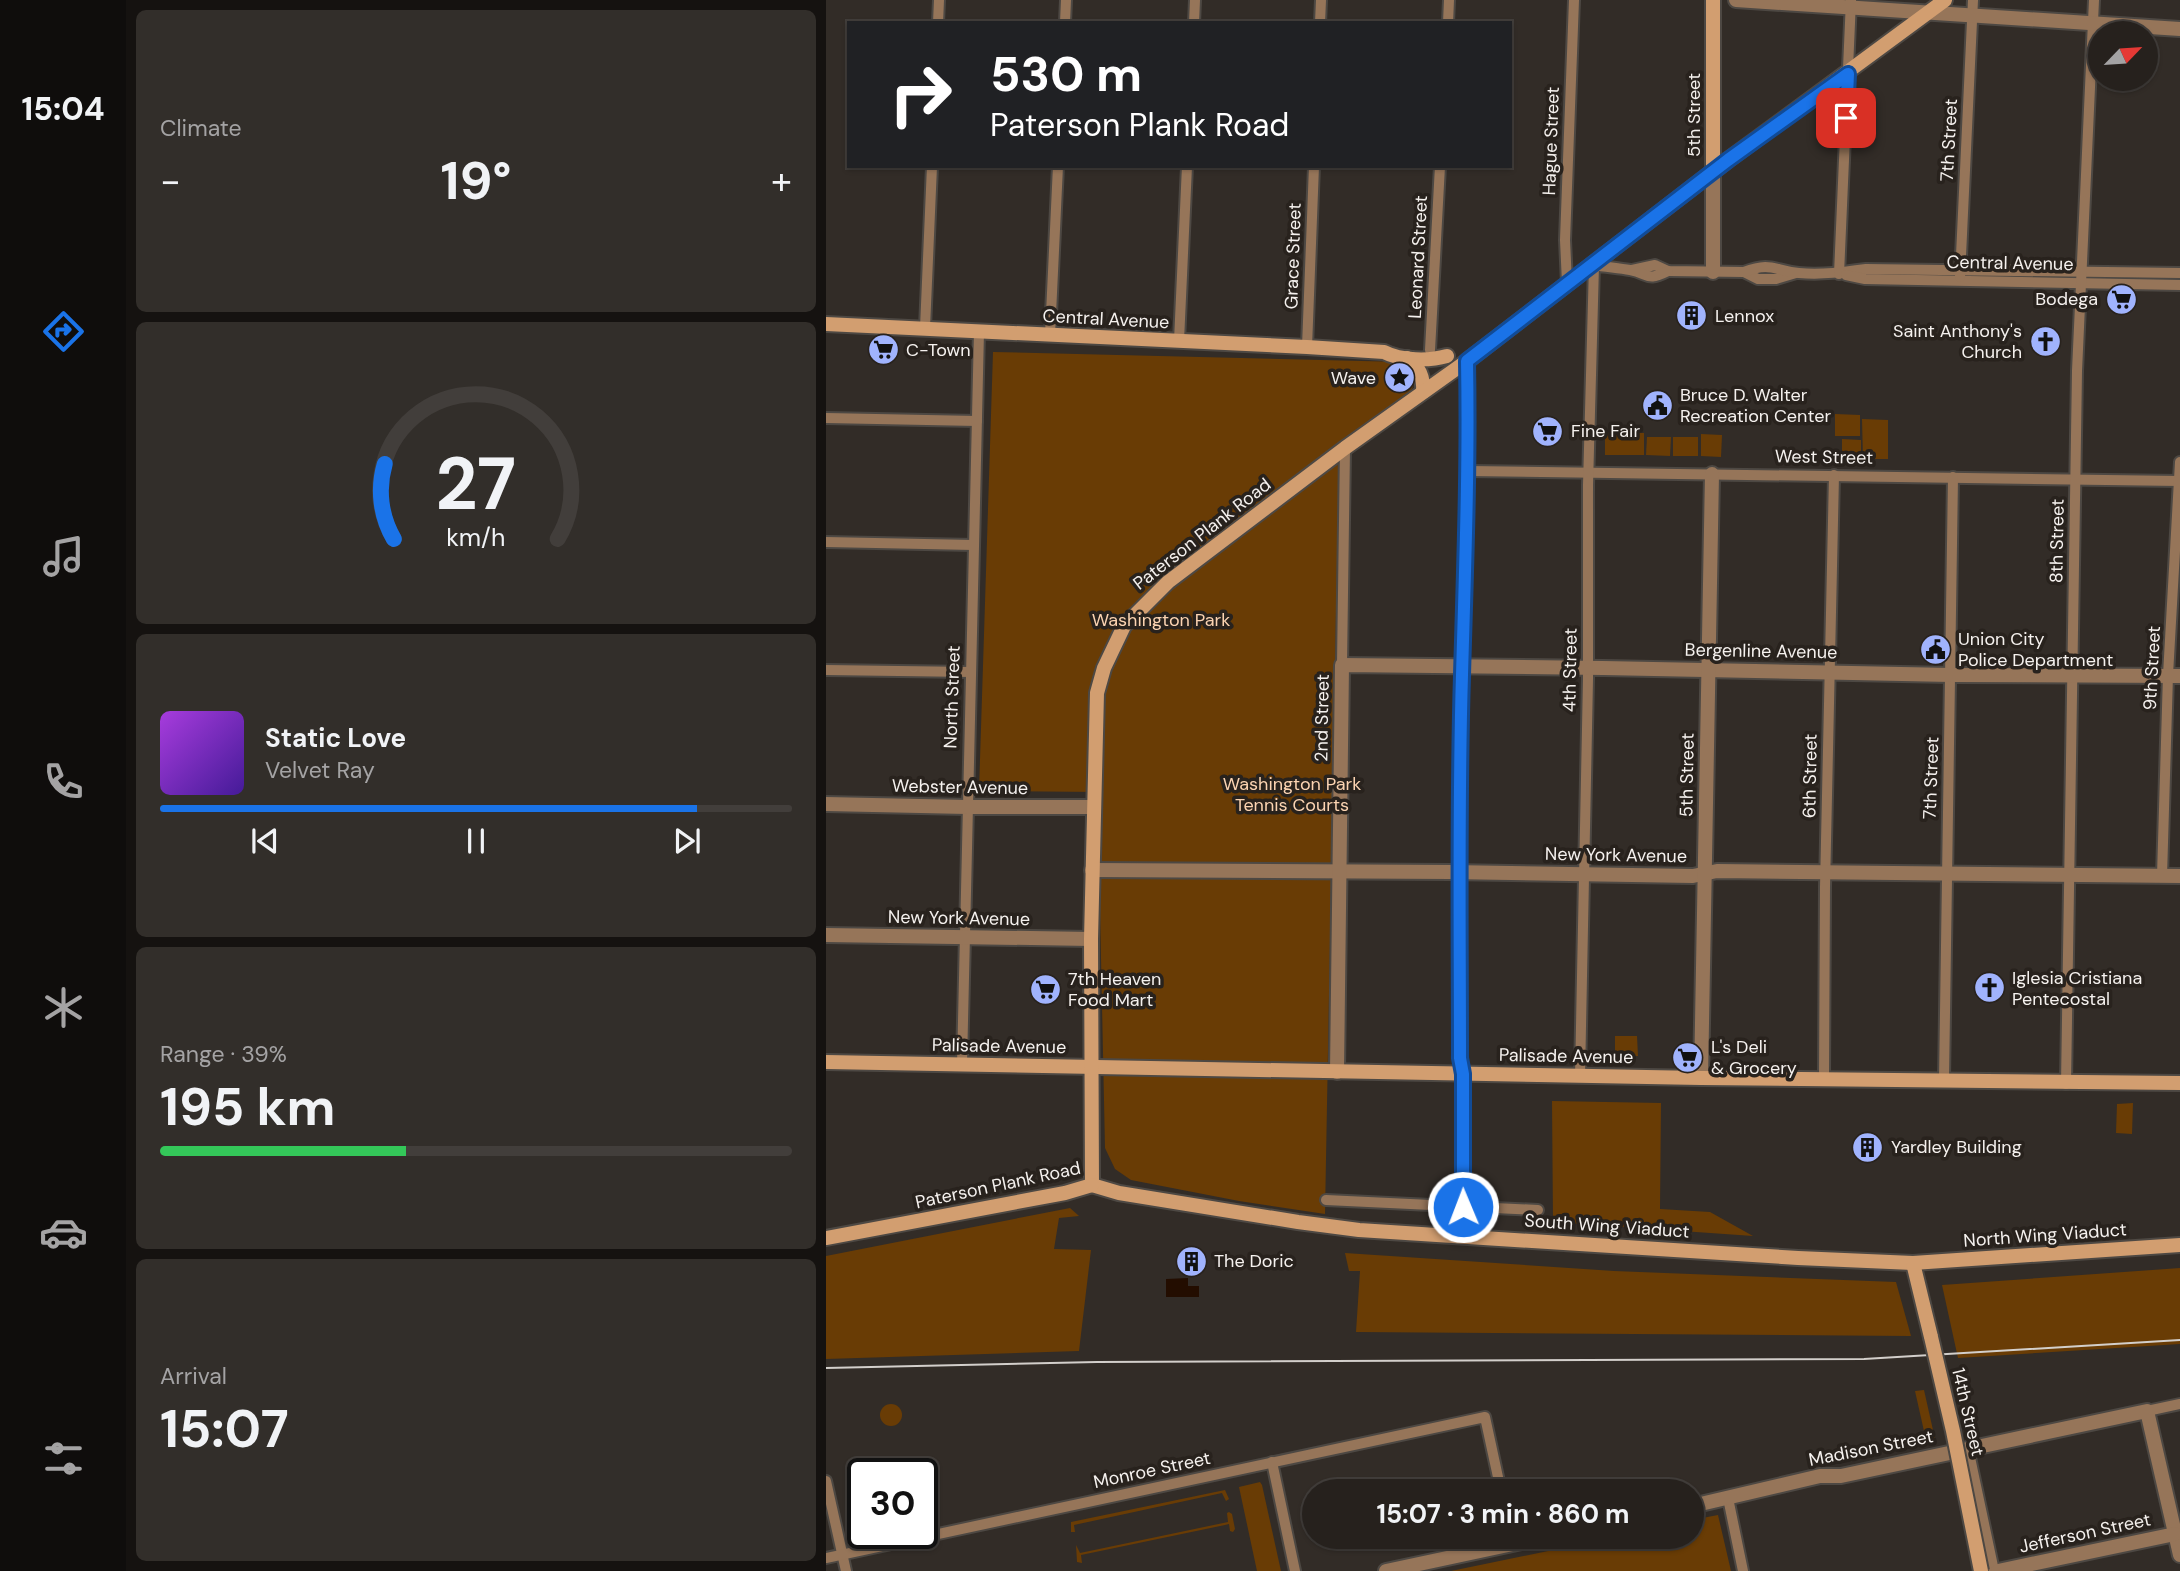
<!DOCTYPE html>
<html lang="en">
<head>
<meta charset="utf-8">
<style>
	:root { --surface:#26211d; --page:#322e2a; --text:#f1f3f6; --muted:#a4a3a4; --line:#423e3b; --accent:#1a73e8 }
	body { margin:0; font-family:"DM Sans",sans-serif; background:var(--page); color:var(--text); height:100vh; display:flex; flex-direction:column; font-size:26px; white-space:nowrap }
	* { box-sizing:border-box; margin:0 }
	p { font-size:23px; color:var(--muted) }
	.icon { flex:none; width:38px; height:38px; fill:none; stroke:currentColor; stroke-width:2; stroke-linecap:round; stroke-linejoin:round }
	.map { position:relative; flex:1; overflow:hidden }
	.side { display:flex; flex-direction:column; gap:10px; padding:10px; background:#151210; width:700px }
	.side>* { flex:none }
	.hud { position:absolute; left:21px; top:21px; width:665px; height:147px; border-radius:0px; box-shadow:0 2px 5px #0004,0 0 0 2px var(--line); background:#202124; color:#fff; overflow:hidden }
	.needle { width:46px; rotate:65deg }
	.tools { position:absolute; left:1262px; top:21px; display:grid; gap:14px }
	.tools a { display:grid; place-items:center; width:70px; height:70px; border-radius:50%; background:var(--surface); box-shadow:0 2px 5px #0004,0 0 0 2px var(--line); font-size:35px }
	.speed { position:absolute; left:21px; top:1458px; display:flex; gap:14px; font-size:35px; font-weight:700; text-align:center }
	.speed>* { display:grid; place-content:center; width:91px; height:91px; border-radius:50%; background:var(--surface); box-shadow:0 2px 5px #0004,0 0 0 2px var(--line); line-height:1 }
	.speed .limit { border:4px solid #111; border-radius:10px; background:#fff; color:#111 }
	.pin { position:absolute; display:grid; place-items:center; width:60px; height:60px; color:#fff; margin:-30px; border-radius:14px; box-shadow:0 4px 10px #0006 }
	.me { position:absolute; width:77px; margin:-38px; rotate:359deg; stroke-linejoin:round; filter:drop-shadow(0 0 5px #0008) }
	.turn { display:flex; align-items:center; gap:24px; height:147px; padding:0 28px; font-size:32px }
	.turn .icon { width:91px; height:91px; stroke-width:2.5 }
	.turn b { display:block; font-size:49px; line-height:60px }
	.big { font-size:52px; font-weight:700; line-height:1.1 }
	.side .widget { flex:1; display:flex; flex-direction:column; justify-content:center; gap:10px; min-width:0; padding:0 24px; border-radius:10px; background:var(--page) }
	.side .dial { align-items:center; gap:0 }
	.dial svg { height:182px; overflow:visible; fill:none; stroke:var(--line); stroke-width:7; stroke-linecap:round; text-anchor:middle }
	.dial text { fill:var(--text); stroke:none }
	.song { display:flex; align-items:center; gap:21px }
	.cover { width:84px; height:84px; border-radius:10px; background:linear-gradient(135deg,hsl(280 70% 55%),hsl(260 70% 35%)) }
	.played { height:7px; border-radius:4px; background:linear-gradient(90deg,var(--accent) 85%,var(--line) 85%) }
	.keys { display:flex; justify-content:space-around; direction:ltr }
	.heat { display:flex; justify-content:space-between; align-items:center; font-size:38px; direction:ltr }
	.charge { height:10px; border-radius:5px; background:linear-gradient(90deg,#34c759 39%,var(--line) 0) }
	.trip { position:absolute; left:476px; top:1479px; width:402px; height:70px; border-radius:35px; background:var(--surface); box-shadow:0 2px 5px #0004,0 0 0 2px var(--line); font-weight:700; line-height:70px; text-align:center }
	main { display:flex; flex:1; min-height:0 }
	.tabs { display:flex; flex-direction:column; width:126px; justify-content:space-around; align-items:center; background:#0f0d0c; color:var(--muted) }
	.tabs .icon { width:49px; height:49px }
	.tabs .selected { color:var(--accent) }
	.tabs b { font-size:32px; color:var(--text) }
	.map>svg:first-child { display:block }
</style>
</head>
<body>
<main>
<nav class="tabs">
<b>15:04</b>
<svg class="icon selected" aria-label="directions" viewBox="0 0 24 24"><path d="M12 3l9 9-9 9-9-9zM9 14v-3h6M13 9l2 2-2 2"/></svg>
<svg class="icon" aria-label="music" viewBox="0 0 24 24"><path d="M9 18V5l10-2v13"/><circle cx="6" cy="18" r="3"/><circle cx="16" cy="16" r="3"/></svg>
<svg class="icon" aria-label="phone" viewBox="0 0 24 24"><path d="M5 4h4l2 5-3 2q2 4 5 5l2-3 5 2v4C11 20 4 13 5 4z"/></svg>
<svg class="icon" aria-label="climate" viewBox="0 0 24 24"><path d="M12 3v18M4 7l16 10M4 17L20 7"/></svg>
<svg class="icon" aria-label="car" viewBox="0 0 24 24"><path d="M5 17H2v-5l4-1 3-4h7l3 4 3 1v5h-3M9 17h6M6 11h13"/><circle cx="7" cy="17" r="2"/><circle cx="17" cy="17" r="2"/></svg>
<svg class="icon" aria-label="filters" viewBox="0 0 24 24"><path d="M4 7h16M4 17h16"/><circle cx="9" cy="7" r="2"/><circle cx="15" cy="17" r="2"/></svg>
</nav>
<section class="side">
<div class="widget"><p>Climate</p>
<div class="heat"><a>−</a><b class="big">19°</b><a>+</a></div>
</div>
<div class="widget dial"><svg viewBox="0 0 100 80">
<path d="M14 69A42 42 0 1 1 86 69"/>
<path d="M14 69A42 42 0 0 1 10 36" stroke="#1a73e8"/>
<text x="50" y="56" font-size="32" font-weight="700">27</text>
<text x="50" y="72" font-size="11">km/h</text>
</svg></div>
<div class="widget">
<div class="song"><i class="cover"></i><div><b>Static Love</b><p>Velvet Ray</p></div></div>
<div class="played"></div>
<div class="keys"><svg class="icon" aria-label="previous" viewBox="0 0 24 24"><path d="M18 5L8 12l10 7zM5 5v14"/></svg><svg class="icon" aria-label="pause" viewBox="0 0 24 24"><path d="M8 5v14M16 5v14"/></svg><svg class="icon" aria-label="next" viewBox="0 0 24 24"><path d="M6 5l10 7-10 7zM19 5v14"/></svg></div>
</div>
<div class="widget"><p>Range · 39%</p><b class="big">195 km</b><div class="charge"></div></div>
<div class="widget"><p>Arrival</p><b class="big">15:07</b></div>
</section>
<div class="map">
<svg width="1354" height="1571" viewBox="0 0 1354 1571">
	<rect width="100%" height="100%" fill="#322c27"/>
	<g fill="#693c05">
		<polygon points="167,352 577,362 583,365 590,376 586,389 513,449 499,1214 413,1201 305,1180 289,1169 279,1148 273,863 275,792 153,791"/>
		<polygon points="1009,414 1034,415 1034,436 1009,436"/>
		<polygon points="1036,419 1062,420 1062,459 1037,459"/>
		<polygon points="779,432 818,433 818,455 779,455"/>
		<polygon points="875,434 896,435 895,457 875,456"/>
		<polygon points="821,437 845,437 844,456 820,455"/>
		<rect x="847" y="437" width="25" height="19"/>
		<polygon points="1016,439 1035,440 1035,458 1016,458"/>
		<polygon points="789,1036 811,1036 812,1056 789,1056"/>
		<polygon points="726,1101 835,1103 834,1209 884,1212 927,1236 727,1222"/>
		<polygon points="1307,1103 1306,1134 1290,1133 1291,1104"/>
		<polygon points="244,1208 253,1216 233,1218 228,1249 265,1250 253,1351 0,1359 0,1256"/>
		<polygon points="519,1253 788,1271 1070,1282 1085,1336 530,1332 534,1271 523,1271"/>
		<polygon points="1354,1268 1354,1344 1132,1358 1116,1285"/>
		<polygon points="1098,1390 1109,1439 1100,1440 1089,1391"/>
		<circle cx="65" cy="1415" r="11"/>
		<polygon points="434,1482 436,1485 455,1571 431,1571 413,1487"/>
		<polygon points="399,1490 403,1499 400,1501 396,1493 248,1525 249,1532 245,1532 245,1522"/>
		<polygon points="403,1512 406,1514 409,1529 407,1532 404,1531 403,1524 399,1525 255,1555 256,1563 251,1562 250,1545 254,1553 402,1522 401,1513"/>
		<polygon points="892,1515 905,1571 625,1571 790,1537 866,1536 866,1520"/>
	</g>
	<polygon fill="#230d00" points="362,1278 362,1286 373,1286 373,1297 340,1297 340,1279"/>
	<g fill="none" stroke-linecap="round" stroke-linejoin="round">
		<defs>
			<g id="minor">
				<polyline points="112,23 113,0"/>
				<polyline points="239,23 240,0"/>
				<polyline points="368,23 369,0"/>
				<polyline points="494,23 495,0"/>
				<polyline points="622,23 623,0"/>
				<polyline points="806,270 829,265 842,271 918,272 932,279 950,279 970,273"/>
				<path d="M918 272C946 261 948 271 973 273 996 275 1018 272 1040 269L1354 273"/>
				<polyline points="1013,274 1025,0"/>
				<polyline points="1020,275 1039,279 1354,285"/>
				<polyline points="1134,277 1147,0"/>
				<polyline points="741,283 739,240 748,0"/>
				<polyline points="99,328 106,166"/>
				<polyline points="224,335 232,166"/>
				<polyline points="353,341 361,166"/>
				<polyline points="481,347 488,166"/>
				<polyline points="604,350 614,166"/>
				<polyline points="0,418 151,421"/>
				<polyline points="642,471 1354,481"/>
				<polyline points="0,542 148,545"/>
				<polyline points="516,665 519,448"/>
				<polyline points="0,670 145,672"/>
				<polyline points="1336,876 1342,675 1354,462"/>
				<polyline points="136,1064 153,331"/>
				<path d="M754 1076 762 679V485L768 265C780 267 792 268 804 270 824 274 820 282 842 271"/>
				<polyline points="998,1079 999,887 1008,475"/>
				<polyline points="1118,1080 1127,477"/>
				<polyline points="1240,1084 1251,371 1268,0"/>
				<polyline points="500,1200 712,1210"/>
				<path d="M637 1207V1074L633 1058C634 932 634 806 636 680 638 574 643 467 641 361"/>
				<polyline points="1321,1411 1354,1404"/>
				<polyline points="1142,1448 1168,1571"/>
				<polyline points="446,1462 469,1571"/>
				<polyline points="0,1481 20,1571"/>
				<polyline points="902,1498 917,1571"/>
				<polyline points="0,1558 659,1417 675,1491"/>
			</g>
			<g id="tertiary">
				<polyline points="910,0 1354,29"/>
				<polyline points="887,172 887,272"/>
				<polyline points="0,804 141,807 268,807"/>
				<polyline points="266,870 624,872 867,876 891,871 1354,876"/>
				<polyline points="0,935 265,939"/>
				<polyline points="511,1072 516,665 777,668 1125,675 1354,676"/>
				<polyline points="875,1078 886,474"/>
				<polyline points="866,1506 994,1476 1015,1476 1321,1411 1354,1555"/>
				<polyline points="560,1571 724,1536"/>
				<polyline points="1172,1571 1349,1534"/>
			</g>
			<g id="secondary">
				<polyline points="887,172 887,0"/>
				<path d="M0 324 481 347 558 352C575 361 604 361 621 356"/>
				<path d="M581 358C593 365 598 378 597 392"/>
				<polyline points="0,1062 875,1078 1354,1083"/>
				<polyline points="266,1185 265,939 271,693 278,668 298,626 342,582 519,448 641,361 902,160 1119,0"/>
				<polyline points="266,1185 293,1193 472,1222 533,1230 972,1258 1087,1263 1354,1245"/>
				<polyline points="0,1238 239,1193 266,1185"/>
				<polyline points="1087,1263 1105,1337"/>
			</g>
		</defs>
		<use href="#minor" stroke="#4d4843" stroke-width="14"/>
		<use href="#tertiary" stroke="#4d4843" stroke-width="18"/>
		<use href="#secondary" stroke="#4d4843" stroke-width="18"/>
		<use href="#minor" stroke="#967559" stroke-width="10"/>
		<use href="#tertiary" stroke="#967559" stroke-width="14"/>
		<use href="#secondary" stroke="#d29e70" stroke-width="14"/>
		<polyline stroke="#d3cfcb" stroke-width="2" points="0,1368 271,1362 1038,1359 1354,1340"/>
		<defs>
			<polyline id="secondary-bridge" points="1105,1337 1127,1431 1155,1571"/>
		</defs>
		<use href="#secondary-bridge" stroke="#4d4843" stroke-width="18" stroke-linecap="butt"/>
		<use href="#secondary-bridge" stroke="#d29e70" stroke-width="14"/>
	</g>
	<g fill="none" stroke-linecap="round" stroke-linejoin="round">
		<defs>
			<path id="route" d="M637 1207V1074L634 1058C634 931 632 803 636 675 639 570 643 466 641 361L902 160 1022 74 1020 118"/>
		</defs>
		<use href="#route" stroke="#114b97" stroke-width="18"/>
		<use href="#route" stroke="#1a73e8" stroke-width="12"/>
	</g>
	<defs>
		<symbol id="supermarket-disc" viewBox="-11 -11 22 22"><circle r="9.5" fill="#a0b3fd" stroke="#28221d"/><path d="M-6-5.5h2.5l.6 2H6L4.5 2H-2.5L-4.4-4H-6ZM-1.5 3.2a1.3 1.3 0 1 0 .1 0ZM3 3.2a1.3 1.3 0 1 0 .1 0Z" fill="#111"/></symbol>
		<symbol id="building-disc" viewBox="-11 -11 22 22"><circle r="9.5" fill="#a0b3fd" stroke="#28221d"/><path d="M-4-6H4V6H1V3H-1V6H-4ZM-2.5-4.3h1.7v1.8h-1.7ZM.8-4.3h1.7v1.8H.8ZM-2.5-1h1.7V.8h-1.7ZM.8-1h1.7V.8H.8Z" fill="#111"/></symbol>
		<symbol id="church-disc" viewBox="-11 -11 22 22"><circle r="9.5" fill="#a0b3fd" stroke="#28221d"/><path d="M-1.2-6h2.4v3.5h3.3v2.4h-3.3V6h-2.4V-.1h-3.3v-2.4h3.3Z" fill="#111"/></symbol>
		<symbol id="sight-disc" viewBox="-11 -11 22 22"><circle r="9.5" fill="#a0b3fd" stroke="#28221d"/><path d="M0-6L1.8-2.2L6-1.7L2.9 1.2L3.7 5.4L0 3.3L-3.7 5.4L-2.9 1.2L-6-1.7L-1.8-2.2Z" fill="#111"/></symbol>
		<symbol id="civic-disc" viewBox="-11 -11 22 22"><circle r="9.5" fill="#a0b3fd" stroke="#28221d"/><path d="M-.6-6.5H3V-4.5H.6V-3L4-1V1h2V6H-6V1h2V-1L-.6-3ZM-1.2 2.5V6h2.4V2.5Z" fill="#111"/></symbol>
	</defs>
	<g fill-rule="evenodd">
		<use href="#supermarket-disc" x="1278" y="282" width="35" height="35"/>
		<use href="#building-disc" x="848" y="298" width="35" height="35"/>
		<use href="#church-disc" x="1202" y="324" width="35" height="35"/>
		<use href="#supermarket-disc" x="40" y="332" width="35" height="35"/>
		<use href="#sight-disc" x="556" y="360" width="35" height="35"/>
		<use href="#civic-disc" x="814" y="388" width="35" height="35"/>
		<use href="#supermarket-disc" x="704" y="414" width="35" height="35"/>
		<use href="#civic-disc" x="1092" y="632" width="35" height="35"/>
		<use href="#church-disc" x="1146" y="970" width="35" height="35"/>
		<use href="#supermarket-disc" x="202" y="972" width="35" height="35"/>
		<use href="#supermarket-disc" x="844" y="1040" width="35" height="35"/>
		<use href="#building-disc" x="1024" y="1130" width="35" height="35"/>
		<use href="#building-disc" x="348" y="1244" width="35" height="35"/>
	</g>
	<g text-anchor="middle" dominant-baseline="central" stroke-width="7" stroke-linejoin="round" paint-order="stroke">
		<g font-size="18" fill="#f5f1ee" stroke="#28221d">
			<text transform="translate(868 115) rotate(-90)">5th Street</text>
			<text transform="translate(1123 140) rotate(-87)">7th Street</text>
			<text transform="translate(725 141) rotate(-88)">Hague Street</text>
			<text transform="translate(467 256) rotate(-88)">Grace Street</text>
			<text transform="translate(592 257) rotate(-87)">Leonard Street</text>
			<text transform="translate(1184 263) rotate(1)">Central Avenue</text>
			<text transform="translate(280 319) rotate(3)">Central Avenue</text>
			<text transform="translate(998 457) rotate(1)">West Street</text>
			<text transform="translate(376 534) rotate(-38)">Paterson Plank Road</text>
			<text transform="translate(1231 541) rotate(-89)">8th Street</text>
			<text transform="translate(935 651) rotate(1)">Bergenline Avenue</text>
			<text transform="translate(1326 668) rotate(-87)">9th Street</text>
			<text transform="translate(744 670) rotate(-89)">4th Street</text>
			<text transform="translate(126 697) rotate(-88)">North Street</text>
			<text transform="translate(496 718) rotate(-89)">2nd Street</text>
			<text transform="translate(861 775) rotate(-89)">5th Street</text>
			<text transform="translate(984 776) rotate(-89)">6th Street</text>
			<text transform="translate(1105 778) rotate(-88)">7th Street</text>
			<text transform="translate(134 787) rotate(1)">Webster Avenue</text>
			<text transform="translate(790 855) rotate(1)">New York Avenue</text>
			<text transform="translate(133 918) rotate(1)">New York Avenue</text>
			<text transform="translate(173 1046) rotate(1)">Palisade Avenue</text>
			<text transform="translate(740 1056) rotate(1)">Palisade Avenue</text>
			<text transform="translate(172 1185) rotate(-12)">Paterson Plank Road</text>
			<text transform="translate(781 1226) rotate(4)">South Wing Viaduct</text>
			<text transform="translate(1219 1235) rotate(-4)">North Wing Viaduct</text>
			<text transform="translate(1142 1412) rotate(77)">14th Street</text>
			<text transform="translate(1045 1448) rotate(-11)">Madison Street</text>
			<text transform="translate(326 1470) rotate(-12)">Monroe Street</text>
			<text transform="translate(1259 1533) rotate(-12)">Jefferson Street</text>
		</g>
		<g font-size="18" fill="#f5f1ee" stroke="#28221d" text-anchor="start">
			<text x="1272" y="299" text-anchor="end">Bodega</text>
			<text x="889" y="316">Lennox</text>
			<text x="1196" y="331" text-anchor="end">Saint Anthony's<tspan x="1196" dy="21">Church</tspan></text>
			<text x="80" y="350">C-Town</text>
			<text x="550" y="378" text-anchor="end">Wave</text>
			<text x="854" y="395">Bruce D. Walter<tspan x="854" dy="21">Recreation Center</tspan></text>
			<text x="745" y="431">Fine Fair</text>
			<text x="1132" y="639">Union City<tspan x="1132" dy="21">Police Department</tspan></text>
			<text x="1186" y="978">Iglesia Cristiana<tspan x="1186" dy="21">Pentecostal</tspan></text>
			<text x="242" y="979">7th Heaven<tspan x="242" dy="21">Food Mart</tspan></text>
			<text x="885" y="1047">L's Deli<tspan x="885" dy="21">&amp; Grocery</tspan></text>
			<text x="1065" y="1147">Yardley Building</text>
			<text x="388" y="1261">The Doric</text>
		</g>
		<g font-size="18" fill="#fcd4b2" stroke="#28221d">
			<text x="335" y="620">Washington Park</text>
			<text x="466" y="784">Washington Park<tspan x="466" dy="21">Tennis Courts</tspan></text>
		</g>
	</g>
</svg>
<div class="tools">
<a><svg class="needle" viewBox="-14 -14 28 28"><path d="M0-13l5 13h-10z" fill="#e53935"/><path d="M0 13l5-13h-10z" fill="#a4a3a4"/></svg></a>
</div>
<div class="speed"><div class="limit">30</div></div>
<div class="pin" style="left:1020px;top:118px;background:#d93025"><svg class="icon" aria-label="arrive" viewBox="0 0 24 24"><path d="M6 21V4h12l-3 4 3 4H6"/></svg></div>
<svg class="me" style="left:637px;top:1207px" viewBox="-20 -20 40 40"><circle r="17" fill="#1a73e8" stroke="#fff" stroke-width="3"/><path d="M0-11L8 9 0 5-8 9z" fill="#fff"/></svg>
<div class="trip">15:07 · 3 min · 860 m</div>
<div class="hud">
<div class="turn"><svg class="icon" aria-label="right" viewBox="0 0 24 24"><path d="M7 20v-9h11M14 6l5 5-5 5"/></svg><div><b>530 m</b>Paterson Plank Road</div></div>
</div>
</div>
</main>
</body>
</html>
